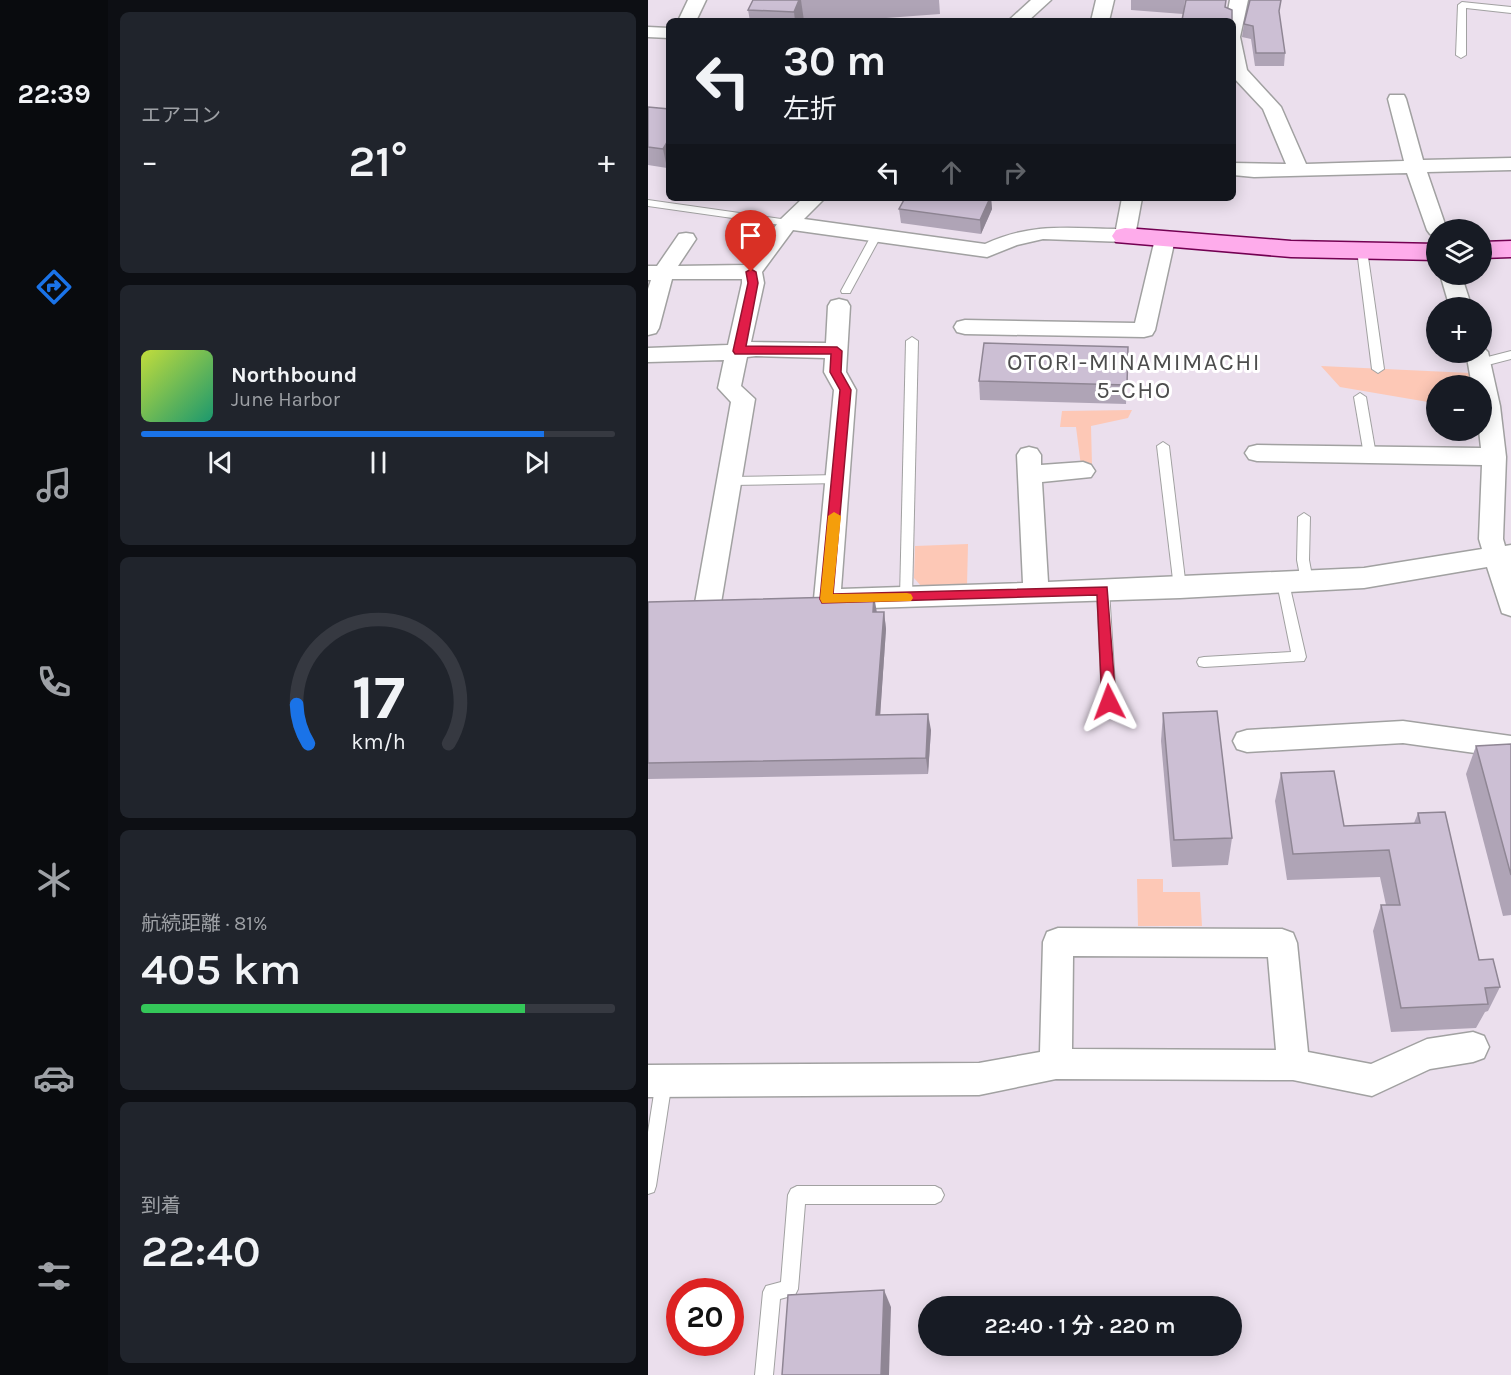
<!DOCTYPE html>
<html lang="ja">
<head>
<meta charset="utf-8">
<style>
	:root { --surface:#171b24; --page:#20242c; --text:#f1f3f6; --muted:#9ea1a6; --line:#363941; --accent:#1a73e8 }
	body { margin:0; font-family:Karla,"Noto Sans JP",sans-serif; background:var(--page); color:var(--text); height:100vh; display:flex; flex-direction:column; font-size:22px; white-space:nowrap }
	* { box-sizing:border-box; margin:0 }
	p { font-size:20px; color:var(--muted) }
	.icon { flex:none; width:33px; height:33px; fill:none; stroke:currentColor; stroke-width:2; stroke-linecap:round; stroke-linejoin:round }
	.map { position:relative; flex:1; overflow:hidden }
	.drawer { display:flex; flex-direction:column; gap:12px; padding:12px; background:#0d0f14; width:540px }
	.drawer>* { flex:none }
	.top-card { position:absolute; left:18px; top:18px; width:570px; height:183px; border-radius:9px; box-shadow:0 3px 15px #0003; background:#171b24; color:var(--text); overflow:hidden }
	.fabs { position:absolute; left:778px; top:219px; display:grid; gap:12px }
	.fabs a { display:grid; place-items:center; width:66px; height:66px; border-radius:50%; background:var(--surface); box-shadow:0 3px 15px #0003; font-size:30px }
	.speed { position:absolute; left:18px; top:1278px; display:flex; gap:12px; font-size:30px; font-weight:700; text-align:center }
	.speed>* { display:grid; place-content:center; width:78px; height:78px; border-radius:50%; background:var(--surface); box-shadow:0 3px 15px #0003; line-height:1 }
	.speed .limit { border:9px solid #d22; background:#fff; color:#111 }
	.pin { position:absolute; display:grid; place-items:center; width:51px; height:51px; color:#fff; margin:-62px -26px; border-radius:50% 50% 50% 0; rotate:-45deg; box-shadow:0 0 6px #0007 }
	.pin .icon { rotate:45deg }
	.me { position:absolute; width:66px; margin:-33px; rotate:357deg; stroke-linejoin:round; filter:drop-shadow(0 0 4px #0008) }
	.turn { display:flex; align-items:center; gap:21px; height:126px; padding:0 18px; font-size:27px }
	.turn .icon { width:78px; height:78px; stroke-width:2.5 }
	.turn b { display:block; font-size:42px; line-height:51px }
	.lanes { display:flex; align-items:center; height:57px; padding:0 18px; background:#0003; justify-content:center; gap:30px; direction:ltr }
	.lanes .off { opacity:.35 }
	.big { font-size:45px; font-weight:600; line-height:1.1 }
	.drawer .widget { flex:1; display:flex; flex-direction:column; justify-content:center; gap:9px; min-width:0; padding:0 21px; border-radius:9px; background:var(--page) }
	.drawer .dial { align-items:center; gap:0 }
	.dial svg { height:156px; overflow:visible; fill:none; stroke:var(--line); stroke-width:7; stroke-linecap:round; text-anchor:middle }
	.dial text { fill:var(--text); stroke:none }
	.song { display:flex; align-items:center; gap:18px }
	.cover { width:72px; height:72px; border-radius:9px; background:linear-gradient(135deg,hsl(70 70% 55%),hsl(160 70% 35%)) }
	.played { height:6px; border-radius:3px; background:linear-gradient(90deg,var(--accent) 85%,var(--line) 85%) }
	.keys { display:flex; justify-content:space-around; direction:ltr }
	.heat { display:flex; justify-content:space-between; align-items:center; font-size:33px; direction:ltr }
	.charge { height:9px; border-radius:4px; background:linear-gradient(90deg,#34c759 81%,var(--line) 0) }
	.trip { position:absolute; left:270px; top:1296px; width:324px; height:60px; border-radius:30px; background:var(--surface); box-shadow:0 3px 15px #0003; font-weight:600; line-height:60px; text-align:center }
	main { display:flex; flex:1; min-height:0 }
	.tab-bar { display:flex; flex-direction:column; width:108px; justify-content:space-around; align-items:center; background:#090b0e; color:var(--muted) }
	.tab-bar .icon { width:42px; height:42px }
	.tab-bar .on { color:var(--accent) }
	.tab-bar b { font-size:27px; color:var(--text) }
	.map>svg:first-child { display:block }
</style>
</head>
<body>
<main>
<nav class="tab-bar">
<b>22:39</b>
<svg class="icon on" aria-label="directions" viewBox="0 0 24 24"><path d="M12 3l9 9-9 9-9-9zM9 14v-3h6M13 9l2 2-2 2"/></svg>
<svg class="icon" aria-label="music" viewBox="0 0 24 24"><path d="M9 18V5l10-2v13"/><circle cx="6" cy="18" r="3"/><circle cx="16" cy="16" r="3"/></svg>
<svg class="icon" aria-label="phone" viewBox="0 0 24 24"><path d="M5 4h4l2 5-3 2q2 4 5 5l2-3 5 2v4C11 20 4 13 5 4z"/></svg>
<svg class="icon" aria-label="climate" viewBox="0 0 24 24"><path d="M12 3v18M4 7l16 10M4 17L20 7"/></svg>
<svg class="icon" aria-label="car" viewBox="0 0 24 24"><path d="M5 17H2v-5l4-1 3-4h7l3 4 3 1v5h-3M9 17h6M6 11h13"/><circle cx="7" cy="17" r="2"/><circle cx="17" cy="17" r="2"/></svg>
<svg class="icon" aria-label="filters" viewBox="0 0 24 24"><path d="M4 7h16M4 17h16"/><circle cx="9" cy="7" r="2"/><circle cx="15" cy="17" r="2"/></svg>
</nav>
<section class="drawer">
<div class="widget"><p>エアコン</p>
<div class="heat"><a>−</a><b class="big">21°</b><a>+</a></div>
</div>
<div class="widget">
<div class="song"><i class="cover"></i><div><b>Northbound</b><p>June Harbor</p></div></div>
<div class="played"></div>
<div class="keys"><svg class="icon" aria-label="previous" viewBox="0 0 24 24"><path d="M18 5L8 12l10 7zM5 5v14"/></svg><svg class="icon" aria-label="pause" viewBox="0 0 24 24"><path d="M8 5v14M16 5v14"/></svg><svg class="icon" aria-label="next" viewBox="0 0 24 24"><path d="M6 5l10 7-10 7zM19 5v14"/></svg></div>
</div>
<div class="widget dial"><svg viewBox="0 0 100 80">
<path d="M14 69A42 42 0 1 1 86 69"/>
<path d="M14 69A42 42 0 0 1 8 49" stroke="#1a73e8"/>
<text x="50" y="56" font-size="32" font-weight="700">17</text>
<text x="50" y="72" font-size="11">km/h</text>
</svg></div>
<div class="widget"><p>航続距離 · 81%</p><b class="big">405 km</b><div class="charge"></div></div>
<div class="widget"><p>到着</p><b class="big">22:40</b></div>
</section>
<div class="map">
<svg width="863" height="1375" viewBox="0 0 863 1375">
	<rect width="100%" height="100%" fill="#ebdfed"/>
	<g fill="#fdc8b6">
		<polygon points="673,366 822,373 823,385 789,386 789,402 780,402 692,387"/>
		<polygon points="484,410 480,418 443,426 444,466 433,466 428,427 412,427 414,411"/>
		<polygon points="320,544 319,586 274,587 266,578 267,546"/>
		<polygon points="489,879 515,879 515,892 552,892 554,926 490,926"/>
	</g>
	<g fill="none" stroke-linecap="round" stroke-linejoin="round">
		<defs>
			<g id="lane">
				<polygon points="814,2 863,7 863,13 818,8 818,55 813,58 808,55 810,5"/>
				<polygon points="0,200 140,220 145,223 140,226 0,206"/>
				<polygon points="229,231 234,234 203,291 202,293 194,293 193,291 224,234"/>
				<polygon points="714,247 719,250 736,369 730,373 724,369 709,250"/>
				<polygon points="264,337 270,341 264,598 258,603 252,598 258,341"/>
				<polygon points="863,351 863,359 832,367 826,363 828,360"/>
				<polygon points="712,393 718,397 728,455 722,459 716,455 706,397"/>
				<polygon points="515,442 521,446 538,588 532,593 526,588 509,446"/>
				<polygon points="190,475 196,479 190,483 83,485 77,481 83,477"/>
				<polygon points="656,513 662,517 661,560 665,581 659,586 653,581 649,560 650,517"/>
				<polygon points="635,578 641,583 658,657 656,661 556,667 551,666 549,662 551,658 556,657 643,652 629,583"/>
				<polygon points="455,585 461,590 468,702 466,706 456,706 454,702 449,590"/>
				<polygon points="16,1073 22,1075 24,1081 8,1186 6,1192 0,1194 0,1132 8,1081 10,1075"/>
				<polygon points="149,1186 287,1186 293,1189 296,1195 293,1201 287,1204 157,1204 150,1289 147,1295 132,1299 125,1375 107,1375 115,1292 118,1286 133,1282 140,1195 143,1189"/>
			</g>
			<g id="street">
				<polygon points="40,0 58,0 48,21 30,21"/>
				<polygon points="383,0 403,0 380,21 360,21"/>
				<polygon points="448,0 466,0 461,21 443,21"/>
				<polygon points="582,0 600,0 592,37 599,70 633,107 658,164 756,161 740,99 742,95 756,95 758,99 775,160 863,158 863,170 779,172 799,230 789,230 789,236 782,234 779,230 759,173 606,177 585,175 585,163 638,164 615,109 585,77 585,21 578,21"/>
				<polygon points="0,27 21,28 21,38 0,37"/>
				<path d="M155 198H177L156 219 337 244C383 223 418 228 468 229L474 198H494L487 236 484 241 477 242 395 239 369 245 339 257 145 230 114 272 116 283 103 342 178 343 180 306 183 301 191 299 199 301 202 306 198 372 208 390 193 589 375 583 369 455 373 449 381 447 389 449 393 455V465L435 462 443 465 447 471 443 477 394 482 400 582 716 568 834 549 831 539 834 465 609 461 601 459 597 453 601 447 609 445 833 448 831 430H834V386H824L818 352H834V346L840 352 852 406 858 457 855 539 857 546 863 545V616L854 613 839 567 716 588 532 598 190 609 170 606 166 599 186 390 176 372 177 358 108 356 99 357 93 386 107 399 73 603 69 610 60 613 51 610 47 603 83 402 70 388 76 360 0 362V348L80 345 94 283V279H24L11 328 8 333 0 335V289L3 280H0V266H9L31 234 38 233 45 234 48 239 30 266 97 265 133 219Z"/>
				<polygon points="517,233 524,234 527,239 507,330 504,335 496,337 317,334 309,332 306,327 309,322 317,320 487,323 507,239 510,234"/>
				<polygon points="792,274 813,274 824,308 802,308"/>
				<polygon points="755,721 863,736 863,758 755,743 599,752 589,749 585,741 589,733 599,730"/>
				<path d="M410 928 634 929 645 933 649 943 660 1052 723 1064 779 1039 825 1032 836 1036 841 1047 836 1058 825 1062 782 1069 724 1096 645 1080 408 1079 331 1095 0 1097V1065L331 1063 392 1052 395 942 399 932ZM425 956 620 957 628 1050 424 1049Z"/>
			</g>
			<g id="secondary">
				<polygon points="477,228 643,241 789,244 789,260 643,257 468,242 464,236 468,230"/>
				<polygon points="863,241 863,257 834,258 834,242"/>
			</g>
		</defs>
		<use href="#lane" stroke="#a1a1a1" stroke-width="2"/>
		<use href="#street" stroke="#a1a1a1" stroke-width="3"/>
		<use href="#secondary" stroke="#730052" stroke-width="3"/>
		<use href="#lane" fill="#fff" fill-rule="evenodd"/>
		<use href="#street" fill="#fff" fill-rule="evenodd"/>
		<use href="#secondary" fill="#feaceb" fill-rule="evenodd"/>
	</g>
	<g fill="#afa4b6">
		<polygon points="105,0 291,0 292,14 198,21 102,21 100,10"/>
		<polygon points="483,0 537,0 536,8 578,8 584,21 534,21 535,14 483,10"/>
		<polygon points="631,14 637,53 636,66 607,66 603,39 594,37 596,24"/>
		<polygon points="0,107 21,109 19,168 0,165"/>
		<polygon points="257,198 343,198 344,209 333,234 253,223 251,209"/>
		<polygon points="480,347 478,404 332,400 331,381"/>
		<polygon points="226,596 228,612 236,612 238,629 232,715 283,730 280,774 0,779 0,602"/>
		<polygon points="515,713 584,838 580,865 524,867 513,741"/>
		<polygon points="863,744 863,915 855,916 818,774 828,746"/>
		<polygon points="633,773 696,826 766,823 770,813 831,960 852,987 840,1011 837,1012 828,1028 743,1032 725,931 733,905 738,905 732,877 639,880 627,801"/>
	</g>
	<g fill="#8f8694">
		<polygon points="151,0 153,0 156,21 147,21 146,12"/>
		<polygon points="21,139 21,166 19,168 15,149"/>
		<polygon points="342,198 343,198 344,209 333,234 332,220"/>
		<polygon points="226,596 229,613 225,612"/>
		<polygon points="236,612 238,629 231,732 228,715"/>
		<polygon points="280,714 283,730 280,774 278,758"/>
		<polygon points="236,1290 243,1307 241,1375 233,1375"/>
	</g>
	<g fill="#ccbfd4" stroke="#8f8694" stroke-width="1.5">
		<polygon points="105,0 151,0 146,12 100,10"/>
		<polygon points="538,0 578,0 577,7 584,10 584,21 534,20"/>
		<polygon points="602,0 633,0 631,11 637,53 608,53 605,26 596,24"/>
		<polygon points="0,107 21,109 21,139 15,149 0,147"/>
		<polygon points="257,198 342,198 332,220 251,209"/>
		<polygon points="336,343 480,347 479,385 331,381"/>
		<polygon points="226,596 225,612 236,612 228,715 280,714 278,758 0,763 0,602"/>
		<polygon points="569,711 584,838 526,840 515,713"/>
		<polygon points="863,744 863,875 828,746"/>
		<polygon points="686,771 696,826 772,823 770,813 797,812 831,960 845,959 852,987 837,988 840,1004 753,1008 733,905 752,905 741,850 645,854 633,773"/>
		<polygon points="236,1290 233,1375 134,1375 140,1295"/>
	</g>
	<polygon fill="#e11d48" stroke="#92132f" stroke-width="1.5" points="103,269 108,272 110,283 98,346 189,347 194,351 193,372 203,390 185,594 459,587 468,702 466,706 461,707 454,702 449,595 174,603 172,599 192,390 182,372 183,354 87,354 85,351 100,283 98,272"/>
	<polygon fill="#f59e0b" points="186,512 193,516 185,594 259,593 263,594 265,598 263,601 174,603 172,599 180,516"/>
	<g text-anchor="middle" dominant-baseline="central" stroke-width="6" stroke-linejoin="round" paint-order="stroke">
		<g font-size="24" letter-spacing="1.5" fill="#4d4d4d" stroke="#fff">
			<text x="486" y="362">OTORI-MINAMIMACHI<tspan x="486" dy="28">5-CHO</tspan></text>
		</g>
	</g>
</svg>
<div class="fabs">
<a><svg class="icon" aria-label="layers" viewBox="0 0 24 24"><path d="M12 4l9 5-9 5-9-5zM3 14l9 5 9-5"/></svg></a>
<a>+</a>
<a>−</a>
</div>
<div class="speed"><div class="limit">20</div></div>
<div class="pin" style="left:103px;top:272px;background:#d93025"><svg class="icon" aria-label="arrive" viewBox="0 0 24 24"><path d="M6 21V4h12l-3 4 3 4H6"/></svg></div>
<svg class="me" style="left:461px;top:702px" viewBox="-20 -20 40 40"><path d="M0-17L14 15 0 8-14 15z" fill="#e11d48" stroke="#fff" stroke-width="4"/></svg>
<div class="trip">22:40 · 1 分 · 220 m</div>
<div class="top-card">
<div class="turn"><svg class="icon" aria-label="left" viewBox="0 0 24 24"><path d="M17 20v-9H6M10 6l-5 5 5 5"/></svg><div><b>30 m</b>左折</div></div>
<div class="lanes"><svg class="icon" aria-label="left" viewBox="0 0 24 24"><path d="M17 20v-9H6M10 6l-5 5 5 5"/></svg><svg class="icon off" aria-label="ahead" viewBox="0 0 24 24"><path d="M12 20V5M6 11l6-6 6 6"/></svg><svg class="icon off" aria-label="right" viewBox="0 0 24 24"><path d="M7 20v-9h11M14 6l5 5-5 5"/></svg></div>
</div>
</div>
</main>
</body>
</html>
